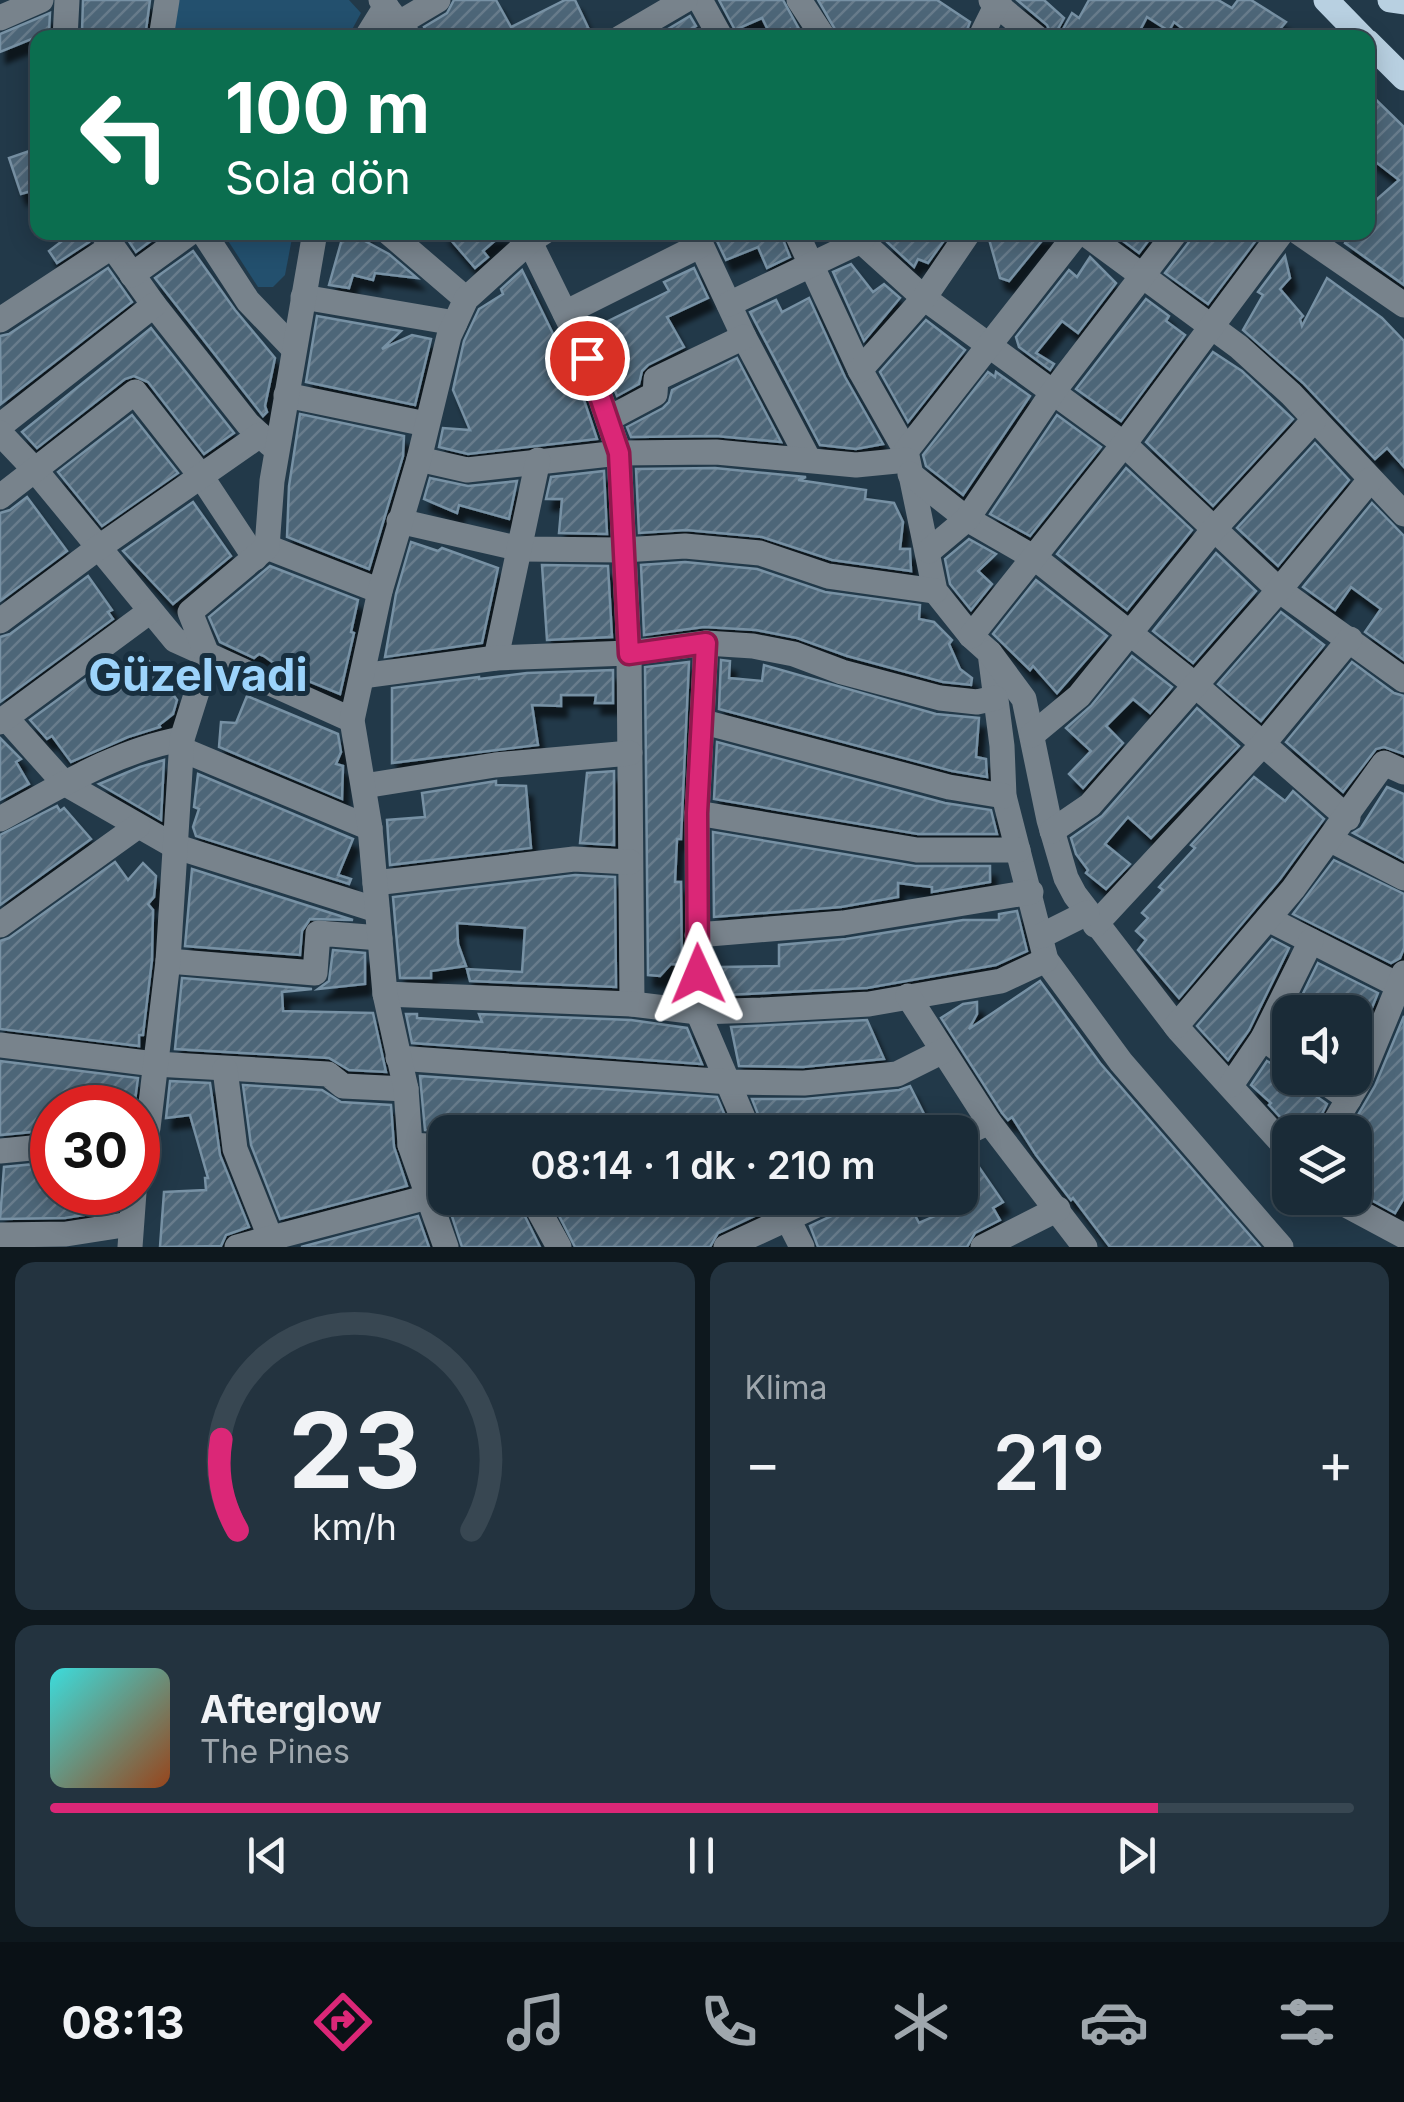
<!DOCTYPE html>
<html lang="tr">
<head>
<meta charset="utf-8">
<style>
	:root { --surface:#1a2b37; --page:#23333f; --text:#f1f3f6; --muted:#9fa7ad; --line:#384752; --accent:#db2777 }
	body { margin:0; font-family:Inter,sans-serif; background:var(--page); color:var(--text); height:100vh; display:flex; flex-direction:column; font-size:38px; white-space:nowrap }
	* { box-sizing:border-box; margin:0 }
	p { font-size:32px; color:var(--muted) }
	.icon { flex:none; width:55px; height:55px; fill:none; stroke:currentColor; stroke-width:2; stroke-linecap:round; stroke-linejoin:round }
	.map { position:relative; height:1247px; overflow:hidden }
	.details { display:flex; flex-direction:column; gap:15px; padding:15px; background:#0e181e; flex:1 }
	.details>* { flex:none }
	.guide { position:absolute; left:30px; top:30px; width:1345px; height:210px; border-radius:20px; box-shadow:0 5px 25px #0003,0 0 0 2px var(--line); background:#0b6e4f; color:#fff; overflow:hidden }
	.buttons { position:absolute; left:1272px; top:995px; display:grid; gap:20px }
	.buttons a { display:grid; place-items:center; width:100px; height:100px; border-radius:20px; background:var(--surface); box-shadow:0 5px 25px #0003,0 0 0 2px var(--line); font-size:50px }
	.speed { position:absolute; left:30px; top:1085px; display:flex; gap:20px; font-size:50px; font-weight:700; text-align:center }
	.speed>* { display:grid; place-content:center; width:130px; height:130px; border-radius:50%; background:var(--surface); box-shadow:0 5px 25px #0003,0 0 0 2px var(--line); line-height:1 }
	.speed .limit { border:15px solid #d22; background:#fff; color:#111 }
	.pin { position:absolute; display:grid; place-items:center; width:85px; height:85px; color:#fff; margin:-42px; border:5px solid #fff; border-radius:50%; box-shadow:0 2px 10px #0007 }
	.me { position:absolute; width:110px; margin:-55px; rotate:359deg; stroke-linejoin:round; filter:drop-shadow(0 0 8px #0008) }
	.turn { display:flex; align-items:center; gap:35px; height:210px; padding:0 30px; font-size:45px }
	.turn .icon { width:130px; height:130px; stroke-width:2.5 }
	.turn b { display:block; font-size:70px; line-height:85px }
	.big { font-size:75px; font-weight:600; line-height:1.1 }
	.details .widget { flex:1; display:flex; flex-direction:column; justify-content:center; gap:15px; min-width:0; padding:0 35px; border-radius:20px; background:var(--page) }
	.details .dial { align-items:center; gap:0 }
	.dial svg { height:260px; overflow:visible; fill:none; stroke:var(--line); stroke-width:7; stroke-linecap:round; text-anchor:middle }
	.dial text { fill:var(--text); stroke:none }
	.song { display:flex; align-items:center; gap:30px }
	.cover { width:120px; height:120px; border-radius:15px; background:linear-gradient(135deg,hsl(180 70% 55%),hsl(20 70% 35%)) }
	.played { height:10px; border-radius:5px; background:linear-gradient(90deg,var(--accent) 85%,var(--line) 85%) }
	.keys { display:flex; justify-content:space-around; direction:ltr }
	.heat { display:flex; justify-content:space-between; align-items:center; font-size:55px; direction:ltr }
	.details .tiles { flex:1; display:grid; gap:15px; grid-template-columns:1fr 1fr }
	.widget:last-child { grid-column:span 2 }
	.trip { position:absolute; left:428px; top:1115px; width:550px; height:100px; border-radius:20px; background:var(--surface); box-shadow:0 5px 25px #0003,0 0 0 2px var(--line); font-weight:600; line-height:100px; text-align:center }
	.menu { display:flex; height:160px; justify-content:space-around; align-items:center; background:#0a1116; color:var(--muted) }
	.menu .icon { width:70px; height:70px }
	.menu .selected { color:var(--accent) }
	.menu b { font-size:45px; color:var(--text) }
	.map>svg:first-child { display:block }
</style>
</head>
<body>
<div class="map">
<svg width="1404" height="1247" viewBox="0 0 1404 1247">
	<defs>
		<pattern id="building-hatch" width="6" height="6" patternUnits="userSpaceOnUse" patternTransform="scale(2.5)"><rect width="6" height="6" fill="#4e6678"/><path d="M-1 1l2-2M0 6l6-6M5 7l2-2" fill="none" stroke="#677c8c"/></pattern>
		<filter id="shadow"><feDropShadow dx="6" dy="11" stdDeviation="2.5" flood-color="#0009"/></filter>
	</defs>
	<rect width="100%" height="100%" fill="#223949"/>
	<g fill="#23506e">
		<polygon points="179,0 349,0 361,13 348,37 173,38"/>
		<polygon points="223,233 293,233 285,275 273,287 258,287"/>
	</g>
	<g fill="url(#building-hatch)" stroke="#7791a4" stroke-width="2.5" filter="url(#shadow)">
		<polygon points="83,0 150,0 145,38 82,32"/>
		<polygon points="454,0 496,0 511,27 565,0 575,0 593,38 430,38 424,27 447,13"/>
		<polygon points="719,0 783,0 804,38 795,38 790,29 772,38 762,18 735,30"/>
		<polygon points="818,0 937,0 970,22 964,38 840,38"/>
		<polygon points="1017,0 1044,0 1064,18 1053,38 1047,25"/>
		<polygon points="1089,0 1218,0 1232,8 1238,0 1251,0 1286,22 1272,38 1195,38 1174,22 1169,31 1147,17 1136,38 1068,38 1062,31 1072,13 1079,18"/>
		<polygon points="50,13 49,32 0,52 0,34"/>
		<polygon points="690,16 696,26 676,38 653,38"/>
		<polygon points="1368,92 1404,127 1404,285 1345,243 1351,232 1368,232 1368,207 1399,180 1368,156"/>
		<polygon points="38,148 38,189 21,194 9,158"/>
		<polygon points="74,232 83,232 89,242 57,263 49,251"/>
		<polygon points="132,232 163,232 136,252 126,237"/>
		<polygon points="344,232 366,232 363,240 389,254 417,278 375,273 373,280 353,275 349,288 329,285"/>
		<polygon points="444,232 505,232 483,251 488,257 475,268"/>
		<polygon points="735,232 780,232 790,257 767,268 758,247 726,260 717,241"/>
		<polygon points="892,232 945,232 948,235 928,263 918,259 914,267 887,242"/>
		<polygon points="987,232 1049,232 1009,281 1000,278"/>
		<polygon points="1111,232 1155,232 1139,253"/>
		<polygon points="1192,232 1260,235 1208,304 1165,273 1189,242"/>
		<polygon points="193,251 235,310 275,358 265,406 267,412 263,416 155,278"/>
		<polygon points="1285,256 1290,278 1280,289 1303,316 1300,319 1302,326 1327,278 1382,318 1404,341 1404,467 1387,448 1375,459 1303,383 1243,330 1263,295 1258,292"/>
		<polygon points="1090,257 1116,283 1078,333 1062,321 1036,353 1054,364 1050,370 1019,347 1016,337 1069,270 1077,277"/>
		<polygon points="851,264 873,292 884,284 900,298 864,341 833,272"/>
		<polygon points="108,268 132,302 1,404 0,336 9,334"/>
		<polygon points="694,268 708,298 667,317 684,347 648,365 642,371 639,384 617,396 589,326 604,323 669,291 664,282"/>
		<polygon points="522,270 556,340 559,338 572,364 597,439 468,454 439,447 443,428 470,430 453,390 464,341 479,309 503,294 501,289"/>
		<polygon points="809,298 845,377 883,444 856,449 820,445 750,312 776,300 782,312"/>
		<polygon points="1146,299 1169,316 1166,321 1185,335 1121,421 1076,389"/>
		<polygon points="317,316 401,331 382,349 412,335 431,339 415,405 306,382"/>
		<polygon points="926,320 965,350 908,422 880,372"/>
		<polygon points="151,328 234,433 204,454 148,382 134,376 125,379 37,448 22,432"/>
		<polygon points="1213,352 1242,371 1293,419 1213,506 1146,442"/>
		<polygon points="737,358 781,442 716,436 631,437 627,427 663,408 669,402 672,390"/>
		<polygon points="988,372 995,377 996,372 1030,396 963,495 926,466 923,455"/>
		<polygon points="300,414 404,436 403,456 369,569 287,537 289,486"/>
		<polygon points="132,415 178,473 102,526 58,472"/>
		<polygon points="1057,415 1101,447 1030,536 990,514"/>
		<polygon points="1315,443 1349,480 1278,566 1237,528"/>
		<polygon points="715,468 806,477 798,480 866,490 865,499 894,503 903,522 900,549 910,549 911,571 832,560 762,537 686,530 639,533 636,469"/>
		<polygon points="1126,468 1192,530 1127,610 1057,554"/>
		<polygon points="604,471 607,534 559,533 562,499 546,499 551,477"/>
		<polygon points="430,478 468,486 517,481 509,519 459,505 457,513 424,499"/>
		<polygon points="27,497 67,551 0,601 0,513 10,510"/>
		<polygon points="193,502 231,556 173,604 123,551"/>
		<polygon points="1372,503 1404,536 1404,660 1365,632 1381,609 1351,587 1335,610 1303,587"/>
		<polygon points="969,539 996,554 978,571 992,584 971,610 950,584 945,559"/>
		<polygon points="411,542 438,551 442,548 498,568 482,643 385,657 396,594"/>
		<polygon points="1216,553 1256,591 1193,663 1153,631"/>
		<polygon points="685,562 757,569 825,592 920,605 919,619 934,622 952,640 949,644 960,669 972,678 971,685 943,682 847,656 797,638 756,630 704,627 644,635 641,565"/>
		<polygon points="542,565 608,566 612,637 547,640"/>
		<polygon points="270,566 358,600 351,632 354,633 340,694 286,672 264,656 259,654 254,658 220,642 209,617"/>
		<polygon points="88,576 112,610 108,612 113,619 0,702 0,637 10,634"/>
		<polygon points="1036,580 1107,636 1057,693 1033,666 1030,670 993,634"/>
		<polygon points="1281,612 1324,645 1261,721 1218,684"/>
		<polygon points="143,653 177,700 173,714 159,725 160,727 128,737 71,762 52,736 47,739 30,720 109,662 117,673"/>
		<polygon points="1132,656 1172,687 1150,713 1133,699 1106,726 1123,743 1083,788 1069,774 1091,751 1066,728 1091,706"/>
		<polygon points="721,660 730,661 729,678 762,681 764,665 936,714 979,718 976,757 986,759 987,777 952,771 719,709"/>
		<polygon points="689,662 681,839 677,839 675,882 681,882 682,965 671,964 660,976 648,975 645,667"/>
		<polygon points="1352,662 1394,693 1404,696 1404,754 1384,747 1376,749 1343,792 1286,742"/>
		<polygon points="613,670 613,703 595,703 596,695 561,695 561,706 532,705 538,745 392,763 392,688 479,677 479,679 527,673"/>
		<polygon points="247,696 338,734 341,752 336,764 343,766 342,799 219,747 221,722 236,723"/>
		<polygon points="1197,708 1239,746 1151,838 1128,817 1105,844 1130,864 1106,889 1086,873 1088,870 1076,854 1071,838 1102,816"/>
		<polygon points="0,738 21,759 16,762 29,784 0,800"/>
		<polygon points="717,742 945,803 991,810 997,834 918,834 714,799"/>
		<polygon points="164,760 161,820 99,784 140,767"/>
		<polygon points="614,771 614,845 580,843 587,773"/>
		<polygon points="198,774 353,839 338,875 351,879 349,884 196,836 193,827 199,809 194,807"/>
		<polygon points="1254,777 1285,801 1293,791 1324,819 1280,879 1179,998 1138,950 1146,940 1136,931 1148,918 1142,913 1163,890 1159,887 1195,848 1191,845"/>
		<polygon points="496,781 496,785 526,786 531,848 390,865 387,820 425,817 422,793"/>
		<polygon points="1387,787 1404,794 1404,860 1353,833 1361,828"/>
		<polygon points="57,806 60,811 64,808 91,839 0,905 0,835"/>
		<polygon points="713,832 915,866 990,866 990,882 932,892 932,887 898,883 898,897 841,907 714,917"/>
		<polygon points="1334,860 1404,894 1404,948 1400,958 1391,963 1293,914"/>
		<polygon points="115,862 128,880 143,863 156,876 154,897 148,904 153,910 152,960 143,1035 139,1035 139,1046 0,1029 0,941 9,938"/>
		<polygon points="192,869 353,920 310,919 302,931 300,955 185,946"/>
		<polygon points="575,875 615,877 616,987 470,981 467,969 522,972 525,928 457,923 458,944 466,966 431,971 431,978 400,978 393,897"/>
		<polygon points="1017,911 1027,951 996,965 867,988 726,995 721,967 779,966 779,945 846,939 963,920 999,920 999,914"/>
		<polygon points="1272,939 1289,948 1249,1030 1228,1060 1197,1026"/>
		<polygon points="333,950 365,953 365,984 318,989 329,981"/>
		<polygon points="1318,963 1378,993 1355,1049 1355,1012 1294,1012"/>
		<polygon points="182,978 312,989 282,992 283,1011 373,1013 386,1072 349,1070 329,1058 175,1049"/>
		<polygon points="1040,981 1100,1063 1260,1247 1110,1247 1073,1198 1071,1200 1036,1155 1012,1117 1008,1120 1002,1113 941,1018 963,1004 977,1002 977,1014 969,1029"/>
		<polygon points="406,1014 417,1014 417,1018 482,1022 479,1014 631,1020 687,1028 702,1064 412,1043"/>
		<polygon points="1404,1016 1404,1198 1395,1213 1355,1191 1355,1132 1348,1132 1375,1086"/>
		<polygon points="867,1020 884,1059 803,1067 739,1066 731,1027"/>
		<polygon points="0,1061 138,1078 134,1108 52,1108 52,1130 0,1135"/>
		<polygon points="1267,1061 1290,1074 1290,1078 1303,1078 1309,1091 1327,1104 1313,1132 1294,1132 1269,1105 1271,1103 1251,1085"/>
		<polygon points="420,1076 717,1097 732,1132 452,1132 425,1130"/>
		<polygon points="170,1081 210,1083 220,1155 249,1227 226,1235 221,1246 160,1247 164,1192 206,1190 205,1178 208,1178 190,1115 166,1118"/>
		<polygon points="243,1085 322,1090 341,1102 391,1105 394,1147 407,1186 280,1219 251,1145"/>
		<polygon points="910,1086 933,1132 887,1132 882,1122 858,1132 765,1132 752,1099 805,1099 899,1090"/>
		<polygon points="972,1157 1003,1202 993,1208 1000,1220 975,1233 967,1247 818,1247 810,1226 840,1212 848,1198 906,1198 919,1223 960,1205 960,1166"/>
		<polygon points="46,1163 44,1189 52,1190 56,1198 84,1192 118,1192 116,1210 65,1218 0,1219 4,1167"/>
		<polygon points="446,1198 516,1198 540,1247 462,1247"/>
		<polygon points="550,1198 761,1198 765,1211 718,1233 710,1247 575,1247"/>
		<polygon points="418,1216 429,1247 301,1247"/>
	</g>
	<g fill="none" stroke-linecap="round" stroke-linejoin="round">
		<g stroke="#78838c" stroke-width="25">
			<polyline points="381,0 410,38"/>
			<polyline points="700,0 721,38"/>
			<polyline points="799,0 824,38"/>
			<polyline points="991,0 1037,38"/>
			<polyline points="0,18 41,0"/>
			<polyline points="401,22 438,0"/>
			<polyline points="65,38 67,0"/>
			<polyline points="161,38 167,0"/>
			<polyline points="366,38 386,6"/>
			<polyline points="620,38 685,0"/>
			<polyline points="980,38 999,0"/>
			<polyline points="102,232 154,305 248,424 270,444"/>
			<polyline points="203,232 248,301 294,349"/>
			<polyline points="388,232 466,299"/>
			<polyline points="525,232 587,358 619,453 629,653 632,1004"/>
			<polyline points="695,232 744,337 809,460"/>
			<polyline points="796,232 860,370 906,451 935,591 971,636 990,653 1002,746 1004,796 1046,960 1121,1062 1281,1247"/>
			<polyline points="1083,232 1239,347 1291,394 1404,514"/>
			<polyline points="1298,232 1404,305"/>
			<polyline points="861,241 924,298 1124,444 1279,590 1404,680"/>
			<polyline points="132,275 191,232"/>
			<polyline points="303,297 455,323"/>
			<polyline points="729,304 861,241 867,232"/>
			<polyline points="565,313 701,245"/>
			<polyline points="0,320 111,247"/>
			<polyline points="860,370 924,298 969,232"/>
			<polyline points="286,395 426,424"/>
			<polyline points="608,419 655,394 656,379 744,337"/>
			<polyline points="0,426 154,305"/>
			<polyline points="0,433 35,470 175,640 352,720"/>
			<polyline points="906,451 1078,232"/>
			<polyline points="419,459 467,470 619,453 716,452 856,465 907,460"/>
			<polyline points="910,474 967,519 1035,558 1194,684 1348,818"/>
			<polyline points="0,497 135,392 201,476 255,558"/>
			<polyline points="399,521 521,549 624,550 685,546 760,553 828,576 935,591"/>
			<polyline points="267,547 380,591"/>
			<polyline points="929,551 967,519 1053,392 1176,232"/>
			<polyline points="0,621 98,548 260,435"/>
			<polyline points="971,636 1124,444 1282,232"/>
			<polyline points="706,643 697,813 698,1012 749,1132"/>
			<polyline points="990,653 1024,699 1049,820 1066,878 1075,895 1179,1030 1290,1152"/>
			<polyline points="496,658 538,460"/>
			<polyline points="362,676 496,658 629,653 706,643 753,646 794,654 842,672 940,698 977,702 995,698"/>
			<polyline points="6,718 64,783 174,846 377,910"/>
			<polyline points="0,722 149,612"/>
			<polyline points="704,722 949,787 1004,796"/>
			<polyline points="1032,735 1079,696 1214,529 1314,420"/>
			<polyline points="181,749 370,828"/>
			<polyline points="364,786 495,765 630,753"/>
			<polyline points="697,813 917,850 1018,850"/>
			<path d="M0 819C57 788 117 750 182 739"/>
			<polyline points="1052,831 1090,805 1279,590 1370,480"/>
			<polyline points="1331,840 1404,878"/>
			<polyline points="375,883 574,859 630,862"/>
			<polyline points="1268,919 1404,988"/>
			<polyline points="0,925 138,826"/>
			<polyline points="1095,925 1263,744 1350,639"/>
			<polyline points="697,935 843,923 1031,892"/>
			<polyline points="1041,936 1087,913"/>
			<polyline points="168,961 315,973 318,933 380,938"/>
			<polyline points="385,994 632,1004 698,1012 761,1010 869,1004 1001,981 1046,960"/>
			<polyline points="908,996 989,1122 1085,1247"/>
			<polyline points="1176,1026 1293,889 1384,763 1404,772"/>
			<polyline points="1263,1038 1290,1058"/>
			<polyline points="0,1045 155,1064 328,1074 343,1086 406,1089"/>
			<polyline points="398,1058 730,1082 804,1083 897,1074 943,1051"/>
			<polyline points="225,1069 235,1149 274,1247"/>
			<polyline points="1319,1078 1349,1099"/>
			<polyline points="1231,1085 1263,1038 1311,941"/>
			<polyline points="1329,1132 1360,1080 1404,973"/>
			<polyline points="960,1136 989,1122"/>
			<polyline points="138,1142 148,1128 168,961 182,739 208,657 190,612 267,547 272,481 315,232"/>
			<polyline points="410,1145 445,1147"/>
			<polyline points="0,1151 52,1146"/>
			<polyline points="532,1198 559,1247"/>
			<polyline points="777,1198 802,1247"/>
			<polyline points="1333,1198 1404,1236"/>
			<polyline points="0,1235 66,1234 130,1224"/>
			<polyline points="130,1247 134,1192"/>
			<polyline points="237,1247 428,1197"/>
			<polyline points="446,1247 410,1145 406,1089 385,994 370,828 352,720 380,591 419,459 449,336 466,299 530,241 544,232"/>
			<polyline points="726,1247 832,1198"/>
			<polyline points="983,1247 1058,1209"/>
		</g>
		<g stroke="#b8d0e1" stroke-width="25">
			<polyline points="1326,0 1363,38"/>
			<polyline points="1390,0 1404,2"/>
			<polyline points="1368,42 1404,78"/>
		</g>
	</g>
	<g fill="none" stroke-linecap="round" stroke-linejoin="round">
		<defs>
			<polyline id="route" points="587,358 619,453 629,654 706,643 697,813 698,974"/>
		</defs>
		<use href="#route" stroke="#8e194d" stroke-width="25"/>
		<use href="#route" stroke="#db2777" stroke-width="18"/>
	</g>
	<g text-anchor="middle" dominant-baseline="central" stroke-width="10" stroke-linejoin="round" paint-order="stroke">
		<g font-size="45" font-weight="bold" fill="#9cd3fb" stroke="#182f3f">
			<text x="198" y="674">Güzelvadi</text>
		</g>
	</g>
</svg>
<div class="buttons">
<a><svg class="icon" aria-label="sound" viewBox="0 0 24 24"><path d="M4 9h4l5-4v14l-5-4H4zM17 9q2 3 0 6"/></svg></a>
<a><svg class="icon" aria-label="layers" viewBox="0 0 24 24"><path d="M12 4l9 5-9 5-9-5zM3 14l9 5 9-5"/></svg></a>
</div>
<div class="speed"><div class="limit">30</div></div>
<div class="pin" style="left:587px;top:358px;background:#d93025"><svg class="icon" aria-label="arrive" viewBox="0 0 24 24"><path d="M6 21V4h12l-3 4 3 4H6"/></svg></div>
<svg class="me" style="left:698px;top:974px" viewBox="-20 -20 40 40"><path d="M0-17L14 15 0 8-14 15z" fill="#db2777" stroke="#fff" stroke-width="4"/></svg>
<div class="trip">08:14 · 1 dk · 210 m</div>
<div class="guide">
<div class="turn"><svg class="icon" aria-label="left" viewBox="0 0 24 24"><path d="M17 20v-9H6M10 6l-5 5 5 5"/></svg><div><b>100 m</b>Sola dön</div></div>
</div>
</div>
<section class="details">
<div class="tiles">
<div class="widget dial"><svg viewBox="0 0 100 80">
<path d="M14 69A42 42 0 1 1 86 69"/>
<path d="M14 69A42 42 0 0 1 9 41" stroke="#db2777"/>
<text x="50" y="56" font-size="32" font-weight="700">23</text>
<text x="50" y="72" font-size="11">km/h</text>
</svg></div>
<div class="widget"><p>Klima</p>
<div class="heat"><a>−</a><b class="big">21°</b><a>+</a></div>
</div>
<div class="widget">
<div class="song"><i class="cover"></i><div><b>Afterglow</b><p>The Pines</p></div></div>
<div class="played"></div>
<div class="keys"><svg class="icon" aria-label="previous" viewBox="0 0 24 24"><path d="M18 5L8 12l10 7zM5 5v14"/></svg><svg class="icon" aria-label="pause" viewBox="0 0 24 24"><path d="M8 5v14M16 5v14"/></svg><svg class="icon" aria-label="next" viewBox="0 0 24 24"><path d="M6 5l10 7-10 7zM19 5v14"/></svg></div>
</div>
</div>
</section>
<nav class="menu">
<b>08:13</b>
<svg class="icon selected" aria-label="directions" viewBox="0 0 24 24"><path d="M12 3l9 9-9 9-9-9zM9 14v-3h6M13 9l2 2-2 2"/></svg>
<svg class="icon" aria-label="music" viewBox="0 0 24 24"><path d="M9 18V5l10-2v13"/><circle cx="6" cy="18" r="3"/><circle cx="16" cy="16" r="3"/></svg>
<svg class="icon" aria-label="phone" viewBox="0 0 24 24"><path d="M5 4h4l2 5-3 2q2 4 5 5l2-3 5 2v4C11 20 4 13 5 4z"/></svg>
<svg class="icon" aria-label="climate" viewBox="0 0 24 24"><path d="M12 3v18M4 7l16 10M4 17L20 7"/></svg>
<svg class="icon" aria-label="car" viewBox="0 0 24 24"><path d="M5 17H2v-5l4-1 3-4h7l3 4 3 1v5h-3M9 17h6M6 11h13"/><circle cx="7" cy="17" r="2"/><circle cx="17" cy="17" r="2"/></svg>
<svg class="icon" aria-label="filters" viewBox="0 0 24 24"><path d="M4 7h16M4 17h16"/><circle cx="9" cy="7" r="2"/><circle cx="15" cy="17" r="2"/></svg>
</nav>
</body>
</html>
